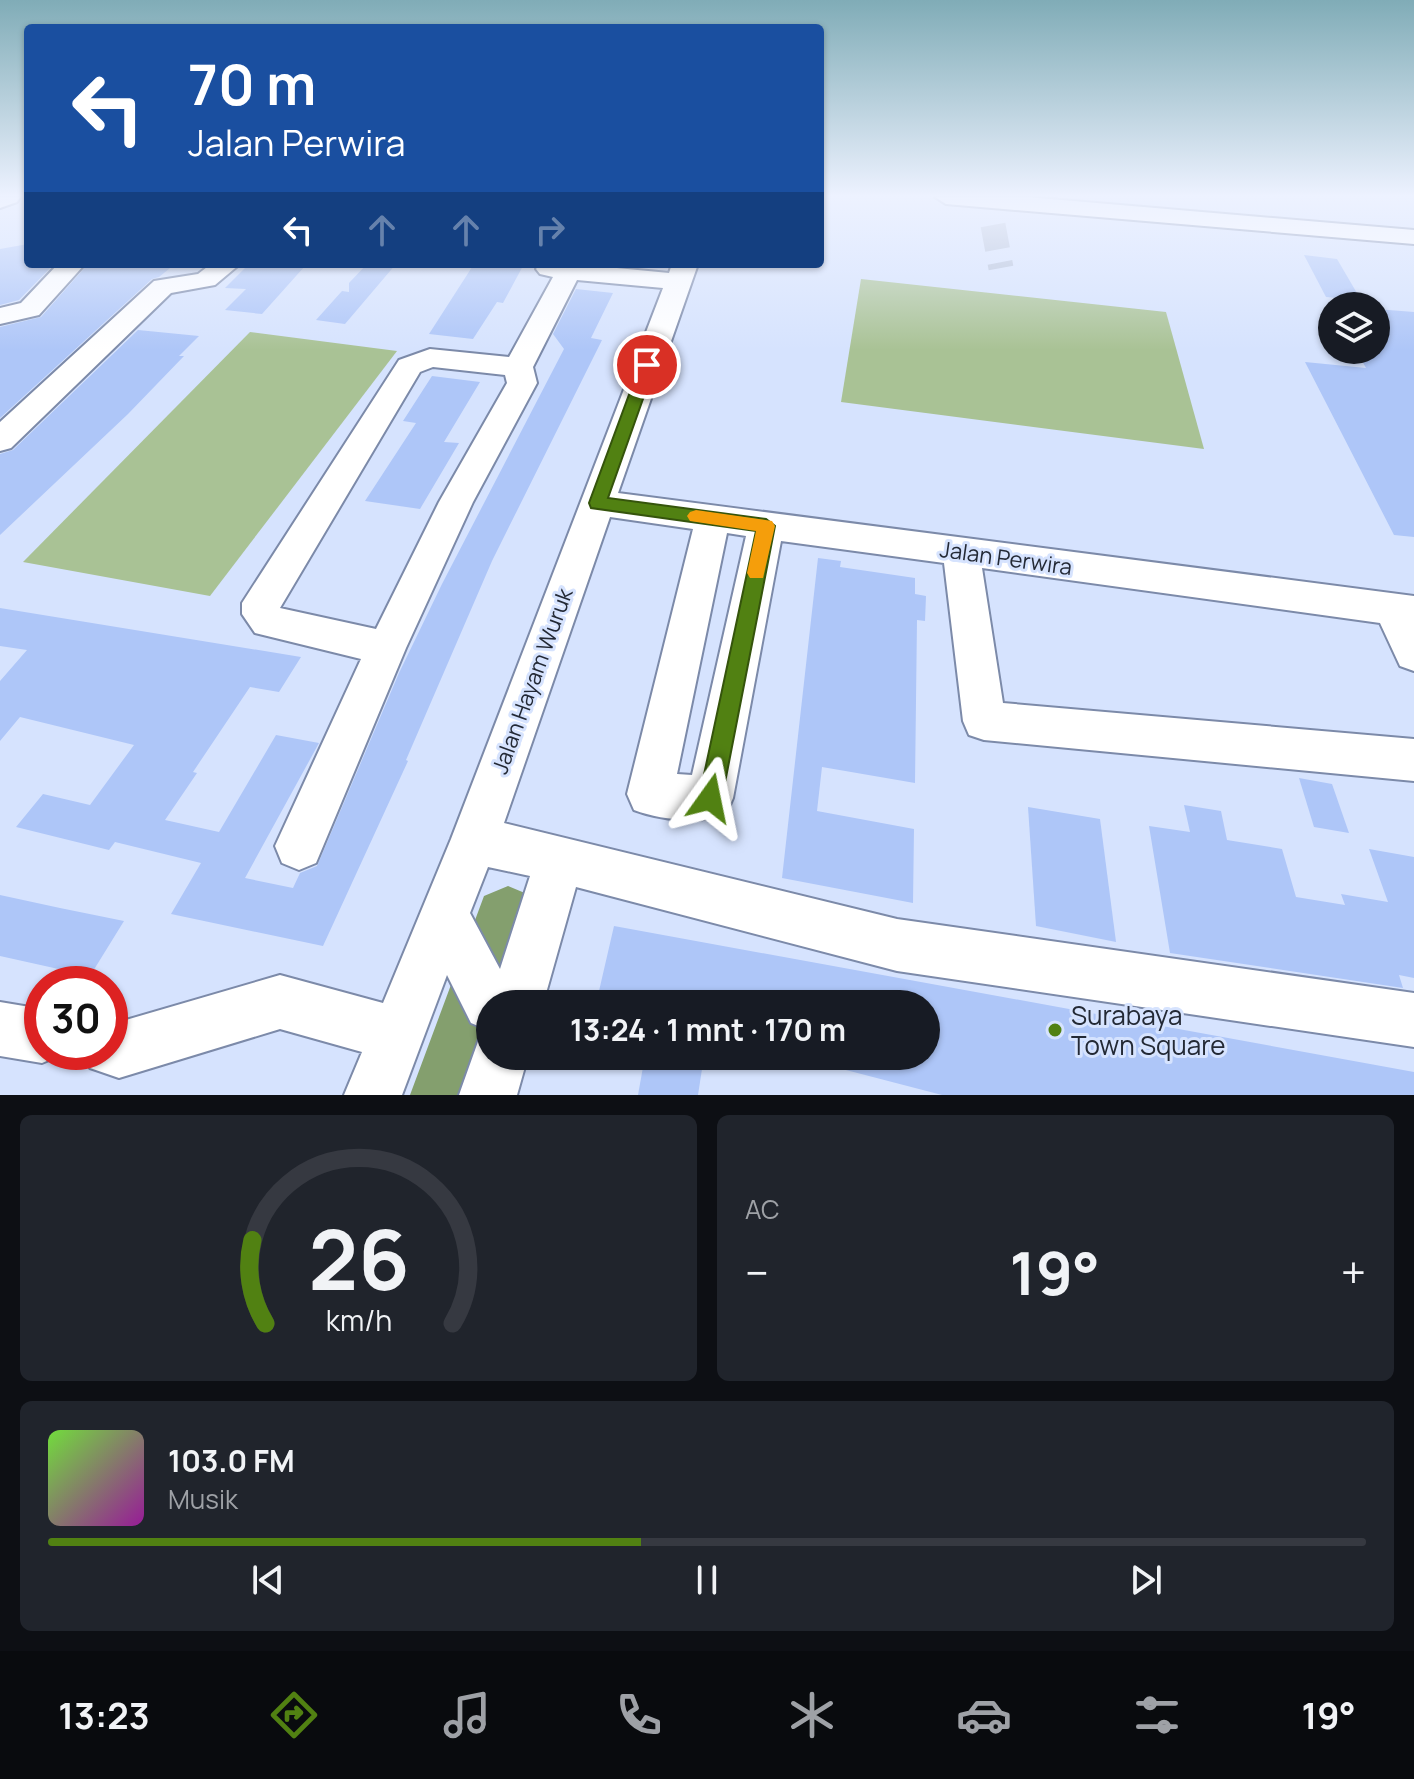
<!DOCTYPE html>
<html lang="id">
<head>
<meta charset="utf-8">
<style>
	:root { --surface:#171b24; --page:#20242c; --text:#f1f3f6; --muted:#9ea1a6; --line:#363941; --accent:#518112 }
	body { margin:0; font-family:Manrope,sans-serif; background:var(--page); color:var(--text); height:100vh; display:flex; flex-direction:column; font-size:30px; white-space:nowrap }
	* { box-sizing:border-box; margin:0 }
	p { font-size:26px; color:var(--muted) }
	.icon { flex:none; width:44px; height:44px; fill:none; stroke:currentColor; stroke-width:2; stroke-linecap:round; stroke-linejoin:round }
	.map { position:relative; height:1095px; overflow:hidden }
	.panel { display:flex; flex-direction:column; gap:20px; padding:20px; background:#0d0f14; flex:1 }
	.panel>* { flex:none }
	.banner { position:absolute; left:24px; top:24px; width:800px; height:244px; border-radius:8px; box-shadow:0 2px 6px #0004; background:#1a4fa0; color:#fff; overflow:hidden }
	.tools { position:absolute; left:1318px; top:292px; display:grid; gap:16px }
	.tools a { display:grid; place-items:center; width:72px; height:72px; border-radius:50%; background:var(--surface); box-shadow:0 2px 6px #0004; font-size:40px }
	.speed { position:absolute; left:24px; top:966px; display:flex; gap:16px; font-size:40px; font-weight:700; text-align:center }
	.speed>* { display:grid; place-content:center; width:104px; height:104px; border-radius:50%; background:var(--surface); box-shadow:0 2px 6px #0004; line-height:1 }
	.speed .limit { border:12px solid #d22; background:#fff; color:#111 }
	.pin { position:absolute; display:grid; place-items:center; width:68px; height:68px; color:#fff; margin:-34px; border:4px solid #fff; border-radius:50%; box-shadow:0 2px 8px #0007 }
	.me { position:absolute; width:88px; margin:-44px; rotate:12deg; stroke-linejoin:round; filter:drop-shadow(0 0 6px #0008) }
	.turn { display:flex; align-items:center; gap:28px; height:168px; padding:0 32px; font-size:36px }
	.turn .icon { width:104px; height:104px; stroke-width:2.5 }
	.turn b { display:block; font-size:56px; line-height:68px }
	.lanes { display:flex; align-items:center; height:76px; padding:0 32px; background:#0003; justify-content:center; gap:40px; direction:ltr }
	.lanes .off { opacity:.35 }
	.big { font-size:60px; font-weight:700; line-height:1.1 }
	.panel .widget { flex:1; display:flex; flex-direction:column; justify-content:center; gap:12px; min-width:0; padding:0 28px; border-radius:12px; background:var(--page) }
	.panel .dial { align-items:center; gap:0 }
	.dial svg { height:208px; overflow:visible; fill:none; stroke:var(--line); stroke-width:7; stroke-linecap:round; text-anchor:middle }
	.dial text { fill:var(--text); stroke:none }
	.song { display:flex; align-items:center; gap:24px }
	.cover { width:96px; height:96px; border-radius:12px; background:linear-gradient(135deg,hsl(100 70% 55%),hsl(300 70% 35%)) }
	.played { height:8px; border-radius:4px; background:linear-gradient(90deg,var(--accent) 45%,var(--line) 45%) }
	.keys { display:flex; justify-content:space-around; direction:ltr }
	.heat { display:flex; justify-content:space-between; align-items:center; font-size:44px; direction:ltr }
	.panel .tiles { flex:1; display:grid; gap:20px; grid-template-columns:1fr 1fr }
	.widget:last-child { grid-column:span 2 }
	.trip { position:absolute; left:476px; top:990px; width:464px; height:80px; border-radius:40px; background:var(--surface); box-shadow:0 2px 6px #0004; font-weight:700; line-height:80px; text-align:center }
	.dock { display:flex; height:128px; justify-content:space-around; align-items:center; background:#090b0e; color:var(--muted) }
	.dock .icon { width:56px; height:56px }
	.dock .on { color:var(--accent) }
	.dock b { font-size:36px; color:var(--text) }
	.map>svg:first-child { display:block }
</style>
</head>
<body>
<div class="map">
<svg width="1414" height="1095" viewBox="0 0 1414 1095">
	<rect width="100%" height="100%" fill="#d6e3fe"/>
	<g fill="#a9c295">
		<polygon points="861,279 1166,312 1204,449 841,402"/>
		<polygon points="250,332 397,351 210,596 23,562"/>
	</g>
	<g fill="none" stroke-linecap="round" stroke-linejoin="round">
		<polygon fill="#849f6e" fill-rule="evenodd" points="508,886 532,896 542,920 515,1004 490,1004 490,1056 498,1056 486,1095 410,1095 484,896"/>
	</g>
	<g fill="#aec6f8">
		<polygon points="28,244 28,264 54,264 19,300 0,305 0,249"/>
		<polygon points="1304,255 1337,259 1361,300 1326,297"/>
		<polygon points="88,264 175,264 159,277 152,279 0,418 0,327 41,317"/>
		<polygon points="249,264 284,264 305,266 262,314 225,310 246,289 225,288"/>
		<polygon points="367,264 396,264 345,324 316,320 342,291 349,292 349,283"/>
		<polygon points="474,264 524,264 503,303 497,302 473,339 429,334"/>
		<polygon points="576,289 613,293 591,338 602,340 492,561 406,760 408,761 323,946 171,914 201,863 115,842 109,850 16,827 43,794 90,805 134,745 20,717 0,741 0,681 27,650 0,646 0,608 301,657 279,692 250,687 193,772 197,773 165,820 219,832 276,735 319,743 245,878 293,888 300,873 317,866 399,673 442,584 564,349 553,334"/>
		<polygon points="1376,309 1414,312 1414,537 1394,535 1305,362 1366,368 1356,350 1376,350"/>
		<polygon points="138,330 199,336 179,356 184,356 128,414 0,535 0,454 13,450"/>
		<polygon points="432,376 480,382 444,442 459,443 420,509 365,501 416,423 403,421"/>
		<polygon points="818,558 841,561 840,567 915,578 915,594 926,596 925,621 917,620 915,783 822,767 817,811 914,829 913,903 782,878"/>
		<polygon points="1299,778 1332,784 1349,833 1314,827"/>
		<polygon points="1184,805 1221,811 1227,840 1282,849 1296,897 1345,905 1341,894 1388,902 1369,849 1414,857 1414,978 1399,975 1403,988 1170,953 1149,826 1190,832"/>
		<polygon points="1028,807 1100,819 1116,942 1036,926"/>
		<polygon points="0,895 60,908 124,921 90,976 0,956"/>
		<polygon points="614,926 1414,1072 1414,1095 942,1095 819,1063 820,1056 926,1056 926,1004 596,1004"/>
		<polygon points="645,1056 704,1056 698,1095 638,1095"/>
	</g>
	<g fill="none" stroke-linecap="round" stroke-linejoin="round">
		<polyline stroke="#b2bed6" stroke-width="25" stroke-dasharray="25 13" stroke-linecap="butt" points="993,225 1001,268"/>
		<defs>
			<g id="minor">
				<polygon points="0,197 20,197 17,202 0,208"/>
				<polygon points="935,197 1027,197 1414,230 1414,244 946,204"/>
				<polygon points="58,264 85,264 39,315 0,324 0,308 21,303"/>
				<polygon points="211,264 240,264 215,285 171,293 11,448 0,451 0,422 154,281 198,274"/>
				<path d="M540 264H575L669 273 672 264H698L618 493 1414 596V671L1400 666 1380 623 982 568 1003 703 1414 739V781L984 740 969 735 963 721 944 563 781 541 733 798 726 814C699 824 661 820 634 810L627 794 693 529 610 517 504 823 897 919 1414 993V1047L897 971 576 887 543 1004H490V1031L471 1023 447 975 402 1095H344L362 1052 280 1029 119 1078 90 1068 84 1052H110V1020L119 1022 280 975 383 1003 451 839 663 288 577 280 533 367 537 383 473 502 406 648 316 863 299 870 282 863 275 846 361 659 255 633 242 614V603L399 360 430 349 509 357 553 277 540 274 536 269ZM433 367 505 375 507 383 439 502 376 629 280 608 420 372ZM727 533 746 536 692 775 677 774ZM488 867 530 876 500 969 470 913Z"/>
				<polygon points="0,1002 42,1009 42,1052 63,1052 61,1055 42,1063 0,1056"/>
				<polygon points="490,1032 490,1056 528,1056 517,1095 459,1095 480,1036"/>
			</g>
		</defs>
		<use href="#minor" stroke="#7c8aa9" stroke-width="4"/>
		<use href="#minor" fill="#fff" fill-rule="evenodd"/>
	</g>
	<linearGradient id="sky" x2="0" y2="1"><stop stop-color="#80acb7"/><stop offset="0.56" stop-color="#edf2ff"/><stop offset="1" stop-color="#edf2ff" stop-opacity="0"/></linearGradient>
	<rect width="1414" height="350" fill="url(#sky)"/>
	<polygon fill="#518112" stroke="#35540c" stroke-width="2" points="647,360 655,365 608,498 766,519 775,526 722,798 719,806 710,809 702,806 699,798 756,531 591,508 589,503 640,365"/>
	<polygon fill="#f59e0b" points="696,510 772,521 775,526 763,578 750,578 747,573 756,531 690,521 687,516 690,512"/>
	<circle fill="#518112" stroke="#d6e3fe" stroke-width="3" cx="1055" cy="1030" r="8"/>
	<g text-anchor="middle" dominant-baseline="central" stroke-width="6" stroke-linejoin="round" paint-order="stroke">
		<g font-size="22" fill="#232935" stroke="#d6e3fe">
			<text transform="translate(1006 558) rotate(8)">Jalan Perwira</text>
			<text transform="translate(532 681) rotate(-70)">Jalan Hayam Wuruk</text>
		</g>
		<g font-size="26" fill="#232935" stroke="#d6e3fe" text-anchor="start">
			<text x="1071" y="1015">Surabaya<tspan x="1071" dy="30">Town Square</tspan></text>
		</g>
	</g>
</svg>
<div class="tools">
<a><svg class="icon" aria-label="layers" viewBox="0 0 24 24"><path d="M12 4l9 5-9 5-9-5zM3 14l9 5 9-5"/></svg></a>
</div>
<div class="speed"><div class="limit">30</div></div>
<div class="pin" style="left:647px;top:365px;background:#d93025"><svg class="icon" aria-label="arrive" viewBox="0 0 24 24"><path d="M6 21V4h12l-3 4 3 4H6"/></svg></div>
<svg class="me" style="left:710px;top:798px" viewBox="-20 -20 40 40"><path d="M0-17L14 15 0 8-14 15z" fill="#518112" stroke="#fff" stroke-width="4"/></svg>
<div class="trip">13:24 · 1 mnt · 170 m</div>
<div class="banner">
<div class="turn"><svg class="icon" aria-label="left" viewBox="0 0 24 24"><path d="M17 20v-9H6M10 6l-5 5 5 5"/></svg><div><b>70 m</b>Jalan Perwira</div></div>
<div class="lanes"><svg class="icon" aria-label="left" viewBox="0 0 24 24"><path d="M17 20v-9H6M10 6l-5 5 5 5"/></svg><svg class="icon off" aria-label="ahead" viewBox="0 0 24 24"><path d="M12 20V5M6 11l6-6 6 6"/></svg><svg class="icon off" aria-label="ahead" viewBox="0 0 24 24"><path d="M12 20V5M6 11l6-6 6 6"/></svg><svg class="icon off" aria-label="right" viewBox="0 0 24 24"><path d="M7 20v-9h11M14 6l5 5-5 5"/></svg></div>
</div>
</div>
<section class="panel">
<div class="tiles">
<div class="widget dial"><svg viewBox="0 0 100 80">
<path d="M14 69A42 42 0 1 1 86 69"/>
<path d="M14 69A42 42 0 0 1 9 37" stroke="#518112"/>
<text x="50" y="56" font-size="32" font-weight="700">26</text>
<text x="50" y="72" font-size="11">km/h</text>
</svg></div>
<div class="widget"><p>AC</p>
<div class="heat"><a>−</a><b class="big">19°</b><a>+</a></div>
</div>
<div class="widget">
<div class="song"><i class="cover"></i><div><b>103.0 FM</b><p>Musik</p></div></div>
<div class="played"></div>
<div class="keys"><svg class="icon" aria-label="previous" viewBox="0 0 24 24"><path d="M18 5L8 12l10 7zM5 5v14"/></svg><svg class="icon" aria-label="pause" viewBox="0 0 24 24"><path d="M8 5v14M16 5v14"/></svg><svg class="icon" aria-label="next" viewBox="0 0 24 24"><path d="M6 5l10 7-10 7zM19 5v14"/></svg></div>
</div>
</div>
</section>
<nav class="dock">
<b>13:23</b>
<svg class="icon on" aria-label="directions" viewBox="0 0 24 24"><path d="M12 3l9 9-9 9-9-9zM9 14v-3h6M13 9l2 2-2 2"/></svg>
<svg class="icon" aria-label="music" viewBox="0 0 24 24"><path d="M9 18V5l10-2v13"/><circle cx="6" cy="18" r="3"/><circle cx="16" cy="16" r="3"/></svg>
<svg class="icon" aria-label="phone" viewBox="0 0 24 24"><path d="M5 4h4l2 5-3 2q2 4 5 5l2-3 5 2v4C11 20 4 13 5 4z"/></svg>
<svg class="icon" aria-label="climate" viewBox="0 0 24 24"><path d="M12 3v18M4 7l16 10M4 17L20 7"/></svg>
<svg class="icon" aria-label="car" viewBox="0 0 24 24"><path d="M5 17H2v-5l4-1 3-4h7l3 4 3 1v5h-3M9 17h6M6 11h13"/><circle cx="7" cy="17" r="2"/><circle cx="17" cy="17" r="2"/></svg>
<svg class="icon" aria-label="filters" viewBox="0 0 24 24"><path d="M4 7h16M4 17h16"/><circle cx="9" cy="7" r="2"/><circle cx="15" cy="17" r="2"/></svg>
<b>19°</b>
</nav>
</body>
</html>
